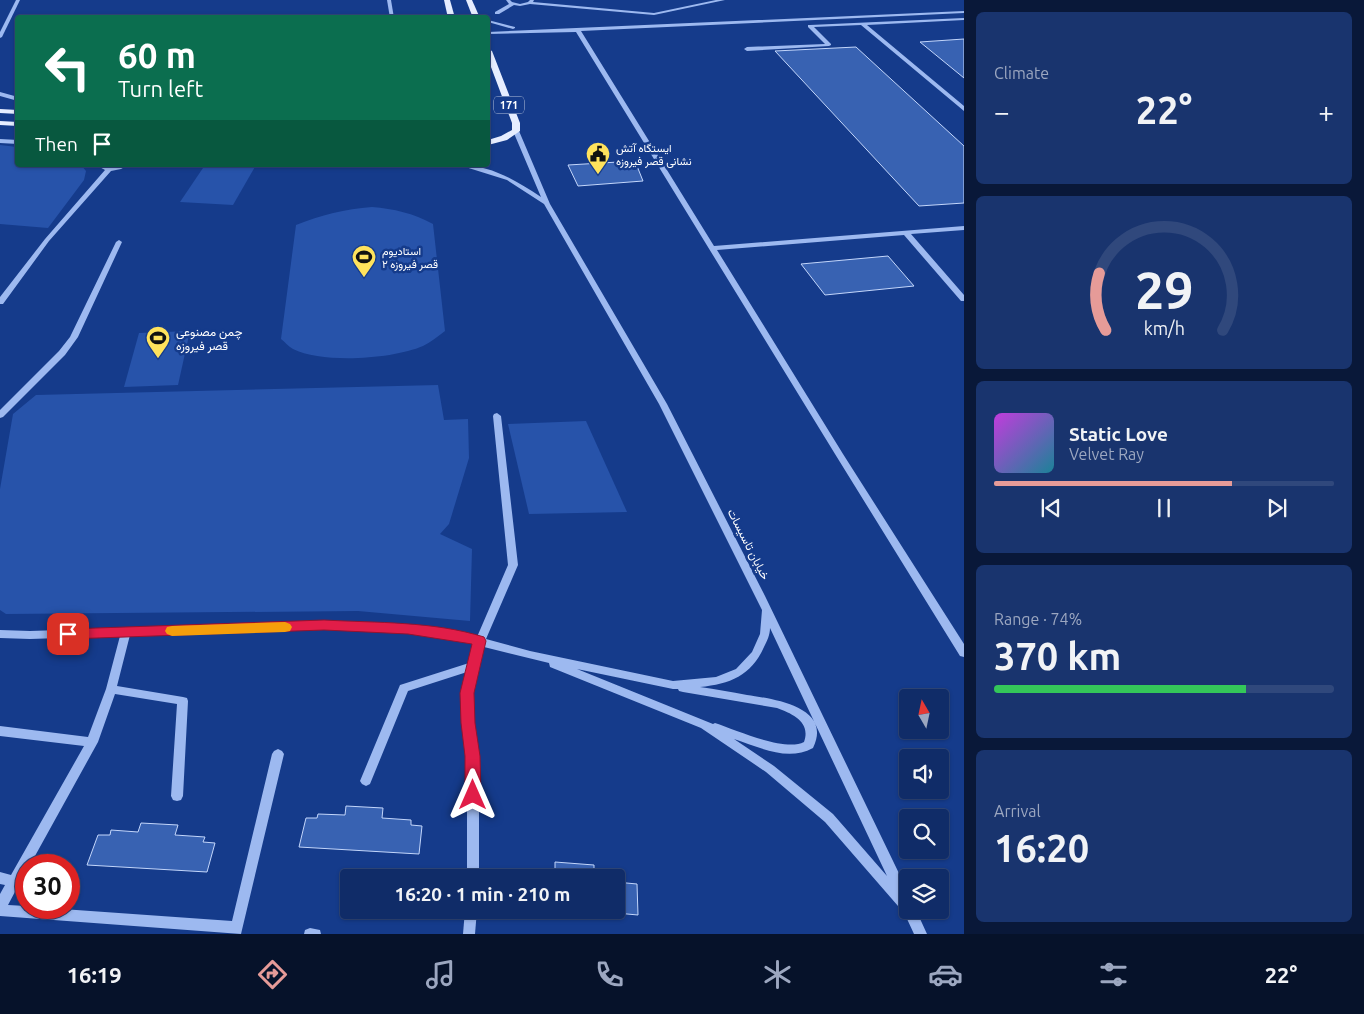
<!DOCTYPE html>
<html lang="en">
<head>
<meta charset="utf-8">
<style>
	:root { --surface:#102c68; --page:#19346e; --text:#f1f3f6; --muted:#9ca7c0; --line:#30487c; --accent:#e69b98 }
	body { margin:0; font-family:Ubuntu,Vazirmatn,sans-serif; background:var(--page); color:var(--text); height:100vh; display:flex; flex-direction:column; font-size:19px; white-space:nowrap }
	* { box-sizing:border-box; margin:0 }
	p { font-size:16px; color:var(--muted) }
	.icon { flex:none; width:28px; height:28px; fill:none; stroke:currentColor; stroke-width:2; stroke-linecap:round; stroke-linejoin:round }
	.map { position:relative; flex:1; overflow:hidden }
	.drawer { display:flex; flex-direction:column; gap:12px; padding:12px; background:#091839; width:400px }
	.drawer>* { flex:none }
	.banner { position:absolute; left:15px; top:15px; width:475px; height:152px; border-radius:5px; box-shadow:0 1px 4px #0004,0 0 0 1px var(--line); background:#0b6e4f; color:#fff; overflow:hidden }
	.needle { width:32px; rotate:351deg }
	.fabs { position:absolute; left:899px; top:689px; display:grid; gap:10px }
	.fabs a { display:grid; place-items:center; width:50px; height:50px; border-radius:5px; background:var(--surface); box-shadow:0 1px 4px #0004,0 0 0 1px var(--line); font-size:25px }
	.speed { position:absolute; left:15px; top:854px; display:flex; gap:10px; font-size:25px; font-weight:700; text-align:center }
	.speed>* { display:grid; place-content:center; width:65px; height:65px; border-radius:50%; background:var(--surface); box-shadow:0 1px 4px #0004,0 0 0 1px var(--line); line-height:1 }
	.speed .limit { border:8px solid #d22; background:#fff; color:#111 }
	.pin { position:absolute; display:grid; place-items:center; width:42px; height:42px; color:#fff; margin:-21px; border-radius:10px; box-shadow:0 2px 8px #0006 }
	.me { position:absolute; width:55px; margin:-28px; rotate:0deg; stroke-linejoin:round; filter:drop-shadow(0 0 4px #0008) }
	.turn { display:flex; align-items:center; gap:18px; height:105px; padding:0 20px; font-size:22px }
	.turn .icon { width:65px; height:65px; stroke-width:2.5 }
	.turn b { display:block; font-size:35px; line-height:42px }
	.then { display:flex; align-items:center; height:48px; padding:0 20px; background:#0003; gap:10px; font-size:19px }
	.big { font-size:38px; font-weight:700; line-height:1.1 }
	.drawer .tile { flex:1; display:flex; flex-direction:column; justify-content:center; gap:8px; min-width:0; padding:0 18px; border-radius:8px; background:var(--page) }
	.drawer .dial { align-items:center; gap:0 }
	.dial svg { height:130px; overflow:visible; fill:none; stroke:var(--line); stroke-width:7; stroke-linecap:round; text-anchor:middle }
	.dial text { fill:var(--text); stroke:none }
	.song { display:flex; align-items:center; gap:15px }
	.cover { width:60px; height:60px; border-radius:8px; background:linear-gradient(135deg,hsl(290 70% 55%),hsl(190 70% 35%)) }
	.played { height:5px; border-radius:2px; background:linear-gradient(90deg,var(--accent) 70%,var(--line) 70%) }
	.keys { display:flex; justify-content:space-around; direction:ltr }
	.heat { display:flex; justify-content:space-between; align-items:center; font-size:28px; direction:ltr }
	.charge { height:8px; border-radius:4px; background:linear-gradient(90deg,#34c759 74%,var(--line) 0) }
	.trip { position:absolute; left:340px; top:869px; width:285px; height:50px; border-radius:5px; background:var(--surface); box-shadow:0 1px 4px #0004,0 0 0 1px var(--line); font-weight:700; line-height:50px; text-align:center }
	.dock { display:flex; height:80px; justify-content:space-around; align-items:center; background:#06122a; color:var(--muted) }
	.dock .icon { width:35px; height:35px }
	.dock .on { color:var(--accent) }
	.dock b { font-size:22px; color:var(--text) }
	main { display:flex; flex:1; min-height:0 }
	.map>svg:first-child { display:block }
</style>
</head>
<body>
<main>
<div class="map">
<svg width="964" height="934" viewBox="0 0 964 934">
	<rect width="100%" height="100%" fill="#153b8b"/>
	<g fill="#2753aa">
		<polygon points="0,145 17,147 18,165 81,165 86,171 84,180 48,228 0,224"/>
		<polygon points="205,165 256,165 233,205 180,202"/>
		<path d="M372 207C394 209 413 213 433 224L445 331C438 336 431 342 423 346 393 359 323 364 293 349 289 347 285 342 281 339L296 225C321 215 345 209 372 207Z"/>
		<polygon points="190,331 178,385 124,387 139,333"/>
		<polygon points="438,385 444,420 468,419 469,458 449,524 440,534 472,549 470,621 358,611 6,614 0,610 0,489 13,414 36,395"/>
		<polygon points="586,421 627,512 529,514 508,424"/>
	</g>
	<g fill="#3862b2" stroke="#c3d6fb">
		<polygon points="964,39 964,78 920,42"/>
		<polygon points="856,47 964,146 964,203 919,206 775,51"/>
		<polygon points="635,161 643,181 578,186 568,165"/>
		<polygon points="888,256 914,286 825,295 801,264"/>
		<polygon points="346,806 383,808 382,818 411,820 411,825 422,826 419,854 299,847 306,818 317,818 318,814 345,815"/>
		<polygon points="141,823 178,825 175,835 205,837 203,842 215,843 207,872 87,865 98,835 110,835 111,830 138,832"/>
		<polygon points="555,862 594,865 594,878 555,878"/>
		<polygon points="616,882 637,884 638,915 616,913"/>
	</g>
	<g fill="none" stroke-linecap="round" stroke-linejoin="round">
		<g fill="#9db9f0" fill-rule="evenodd">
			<polygon points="16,0 20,0 2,37 0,38 0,32"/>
			<polygon points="387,0 391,0 394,18 390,18"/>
			<polygon points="506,0 510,0 512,2 520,4 528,2 530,0 534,0 533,2 654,13 716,0 725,0 654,15 530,4 520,6 514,5 499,14 495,14 495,12 509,4"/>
			<polygon points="964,11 964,13 581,31 714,246 964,226 964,230 911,234 964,295 964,301 961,301 904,235 717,250 843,454 964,644 964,657 960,656 835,454 576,32 488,34 488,32"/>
			<polygon points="964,18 964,20 867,25 964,106 964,111 861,25 814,27 831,44 831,45 829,46 747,51 744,49 747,47 825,44 808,27 808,25 810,25"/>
			<polygon points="488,20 515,27 515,28 513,29 488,22"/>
			<polygon points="0,92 18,97 18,101 0,96"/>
			<path d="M516 129 519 131 550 204 667 404 765 596 908 892V910H916L927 934H914L902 908 898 906 825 822 766 772 701 728 550 667 549 663 484 647 472 693 474 723 479 756V878H467V756L462 723V693L467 672 408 691 370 784 366 786 362 784 360 781 400 685 469 663 474 644C440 635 405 633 369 631 290 627 210 633 130 635L117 686 183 697 187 698 188 701 183 796 181 800 177 801 173 800 171 796 177 704 115 694 98 742 30 865H26V871L8 905 26 906V908H48L232 921 272 754 274 751 278 749 282 751 284 754 241 934 0 916V894L5 885 0 884V872L11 875 84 746 0 736V726L88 737 106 689 120 636 30 639 0 638V630L30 631C101 629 172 626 242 624 320 621 401 617 477 637L508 565 493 416 494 414 497 413 501 416 518 565 486 639 530 651 673 681 716 677 736 669 752 652 760 634 762 610 659 404 544 204 507 180 459 165C491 165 515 180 541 197L513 131ZM770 628 887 876 833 814 774 766 734 739C759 747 787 762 813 748 833 707 774 699 747 695 731 692 716 689 700 687 730 684 751 676 764 647 767 641 770 635 770 628ZM577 669 673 689H678L679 691 683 692 777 708C793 714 811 722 804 742 785 752 736 730 715 723L713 724Z"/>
			<polygon points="0,139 18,140 18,144 0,143"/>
			<polygon points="96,165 103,165 108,167 128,165 121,169 111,171 49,241 3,304 0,304 0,297 45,239 105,170"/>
			<polygon points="119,240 122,242 78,337 65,355 3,417 0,418 0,410 59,351 70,337 116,242"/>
			<polygon points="465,910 477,910 475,934 463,934"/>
			<polygon points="310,928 320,930 321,934 304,934 305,930"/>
		</g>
		<g fill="#e6edff" fill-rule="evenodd">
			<polygon points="444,0 450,0 455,18 448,18"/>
			<polygon points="466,0 472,0 480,18 473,18"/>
			<polygon points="488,49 492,51 520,123 520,131 507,140 488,145 488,140 501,136 512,130 512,123 488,59"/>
			<polygon points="0,109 18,110 18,114 0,113"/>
			<polygon points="0,121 18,122 18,126 0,125"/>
		</g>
	</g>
	<path fill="#e11d48" stroke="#92132f" d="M324 620C377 623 433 621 484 637L486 641 474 693 475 723 480 756 481 795 478 800 473 802 468 800 465 795V756L461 723 460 693 472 644 408 634 324 630 68 639 64 637 62 634 64 630 68 629Z"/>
	<polygon fill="#f59e0b" points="285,622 290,624 292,627 290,631 285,632 172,636 167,634 165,631 167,627 172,626"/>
	<defs>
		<symbol id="civic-pin" viewBox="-11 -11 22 30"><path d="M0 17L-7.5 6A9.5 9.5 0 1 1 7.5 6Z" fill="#ffe25c" stroke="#153b8b"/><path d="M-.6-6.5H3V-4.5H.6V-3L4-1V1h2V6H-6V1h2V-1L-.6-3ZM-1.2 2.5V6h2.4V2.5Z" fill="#111"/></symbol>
		<symbol id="stadium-pin" viewBox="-11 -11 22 30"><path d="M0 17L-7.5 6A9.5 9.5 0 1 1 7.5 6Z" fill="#ffe25c" stroke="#153b8b"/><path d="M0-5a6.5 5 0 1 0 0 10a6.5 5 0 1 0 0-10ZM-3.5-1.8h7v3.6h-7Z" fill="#111"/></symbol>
	</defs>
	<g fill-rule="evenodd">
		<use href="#civic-pin" x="584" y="140" width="28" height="38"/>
		<use href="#stadium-pin" x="350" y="243" width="28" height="38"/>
		<use href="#stadium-pin" x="144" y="324" width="28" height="38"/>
	</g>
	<g text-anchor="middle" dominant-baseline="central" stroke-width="5" stroke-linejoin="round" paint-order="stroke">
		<rect fill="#153b8b" stroke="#b9c4dc" stroke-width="1" x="494" y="96.5" width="30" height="17" rx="4"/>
		<g font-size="11" font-weight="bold" fill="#fff">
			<text x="509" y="105">171</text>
		</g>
		<g font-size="11" fill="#fff" stroke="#153b8b" text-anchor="start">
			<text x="616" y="148">ایستگاه آتش<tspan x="616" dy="13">نشانی قصر فیروزه</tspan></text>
			<text x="382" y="251">استادیوم<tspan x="382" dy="13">قصر فیروزه ۲</tspan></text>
		</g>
		<g font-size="12" fill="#fff" stroke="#153b8b" text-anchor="start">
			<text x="176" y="331">چمن مصنوعی<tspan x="176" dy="14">قصر فیروزه</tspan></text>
		</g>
		<g font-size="12" fill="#fff" stroke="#153b8b">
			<text transform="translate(749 544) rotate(63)">خیابان تاسیسات</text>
		</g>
	</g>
</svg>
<div class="fabs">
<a><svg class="needle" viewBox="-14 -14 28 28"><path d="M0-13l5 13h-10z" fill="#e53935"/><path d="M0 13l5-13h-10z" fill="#9ca7c0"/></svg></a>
<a><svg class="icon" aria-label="sound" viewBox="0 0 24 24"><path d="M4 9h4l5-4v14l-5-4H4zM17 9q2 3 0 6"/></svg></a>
<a><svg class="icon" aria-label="search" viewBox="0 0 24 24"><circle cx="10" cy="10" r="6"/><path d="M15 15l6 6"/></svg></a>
<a><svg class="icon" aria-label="layers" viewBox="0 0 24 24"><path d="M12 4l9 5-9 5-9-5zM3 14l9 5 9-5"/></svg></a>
</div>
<div class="speed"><div class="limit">30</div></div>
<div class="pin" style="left:68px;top:634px;background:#d93025"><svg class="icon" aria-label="arrive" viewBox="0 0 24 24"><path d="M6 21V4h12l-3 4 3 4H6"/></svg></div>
<svg class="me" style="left:473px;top:795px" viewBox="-20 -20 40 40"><path d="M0-17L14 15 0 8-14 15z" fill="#e11d48" stroke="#fff" stroke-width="4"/></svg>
<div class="trip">16:20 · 1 min · 210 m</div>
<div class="banner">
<div class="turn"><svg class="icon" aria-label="left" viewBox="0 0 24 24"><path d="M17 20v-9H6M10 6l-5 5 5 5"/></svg><div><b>60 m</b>Turn left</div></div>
<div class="then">Then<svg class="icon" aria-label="arrive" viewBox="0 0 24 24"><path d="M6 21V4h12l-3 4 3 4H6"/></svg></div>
</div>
</div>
<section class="drawer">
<div class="tile"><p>Climate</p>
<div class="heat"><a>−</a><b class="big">22°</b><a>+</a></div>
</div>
<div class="tile dial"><svg viewBox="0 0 100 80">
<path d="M14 69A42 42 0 1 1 86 69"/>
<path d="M14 69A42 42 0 0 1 10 34" stroke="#e69b98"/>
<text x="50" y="56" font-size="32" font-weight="700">29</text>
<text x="50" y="72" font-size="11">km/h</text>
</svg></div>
<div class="tile">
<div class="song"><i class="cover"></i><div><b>Static Love</b><p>Velvet Ray</p></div></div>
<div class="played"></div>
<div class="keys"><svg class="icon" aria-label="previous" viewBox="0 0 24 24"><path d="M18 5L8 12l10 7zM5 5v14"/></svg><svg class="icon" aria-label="pause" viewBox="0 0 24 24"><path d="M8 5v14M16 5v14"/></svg><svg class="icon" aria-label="next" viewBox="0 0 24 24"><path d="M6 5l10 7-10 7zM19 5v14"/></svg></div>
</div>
<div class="tile"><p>Range · 74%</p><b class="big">370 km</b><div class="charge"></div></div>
<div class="tile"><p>Arrival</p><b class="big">16:20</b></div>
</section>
</main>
<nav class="dock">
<b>16:19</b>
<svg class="icon on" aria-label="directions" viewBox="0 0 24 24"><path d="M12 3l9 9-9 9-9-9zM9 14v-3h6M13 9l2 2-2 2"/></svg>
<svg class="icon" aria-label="music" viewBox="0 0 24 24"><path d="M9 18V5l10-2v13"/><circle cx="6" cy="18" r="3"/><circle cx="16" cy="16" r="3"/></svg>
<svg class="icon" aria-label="phone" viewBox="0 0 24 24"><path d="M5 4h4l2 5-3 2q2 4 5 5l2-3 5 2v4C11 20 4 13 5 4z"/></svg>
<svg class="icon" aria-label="climate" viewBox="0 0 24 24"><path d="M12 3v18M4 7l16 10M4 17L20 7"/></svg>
<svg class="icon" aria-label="car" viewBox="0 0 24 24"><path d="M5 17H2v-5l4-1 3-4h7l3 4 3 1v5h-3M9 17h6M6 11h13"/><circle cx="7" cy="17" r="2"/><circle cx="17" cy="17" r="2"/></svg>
<svg class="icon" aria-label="filters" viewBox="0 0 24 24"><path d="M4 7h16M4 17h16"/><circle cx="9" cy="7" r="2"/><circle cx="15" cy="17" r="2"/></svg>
<b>22°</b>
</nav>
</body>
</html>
